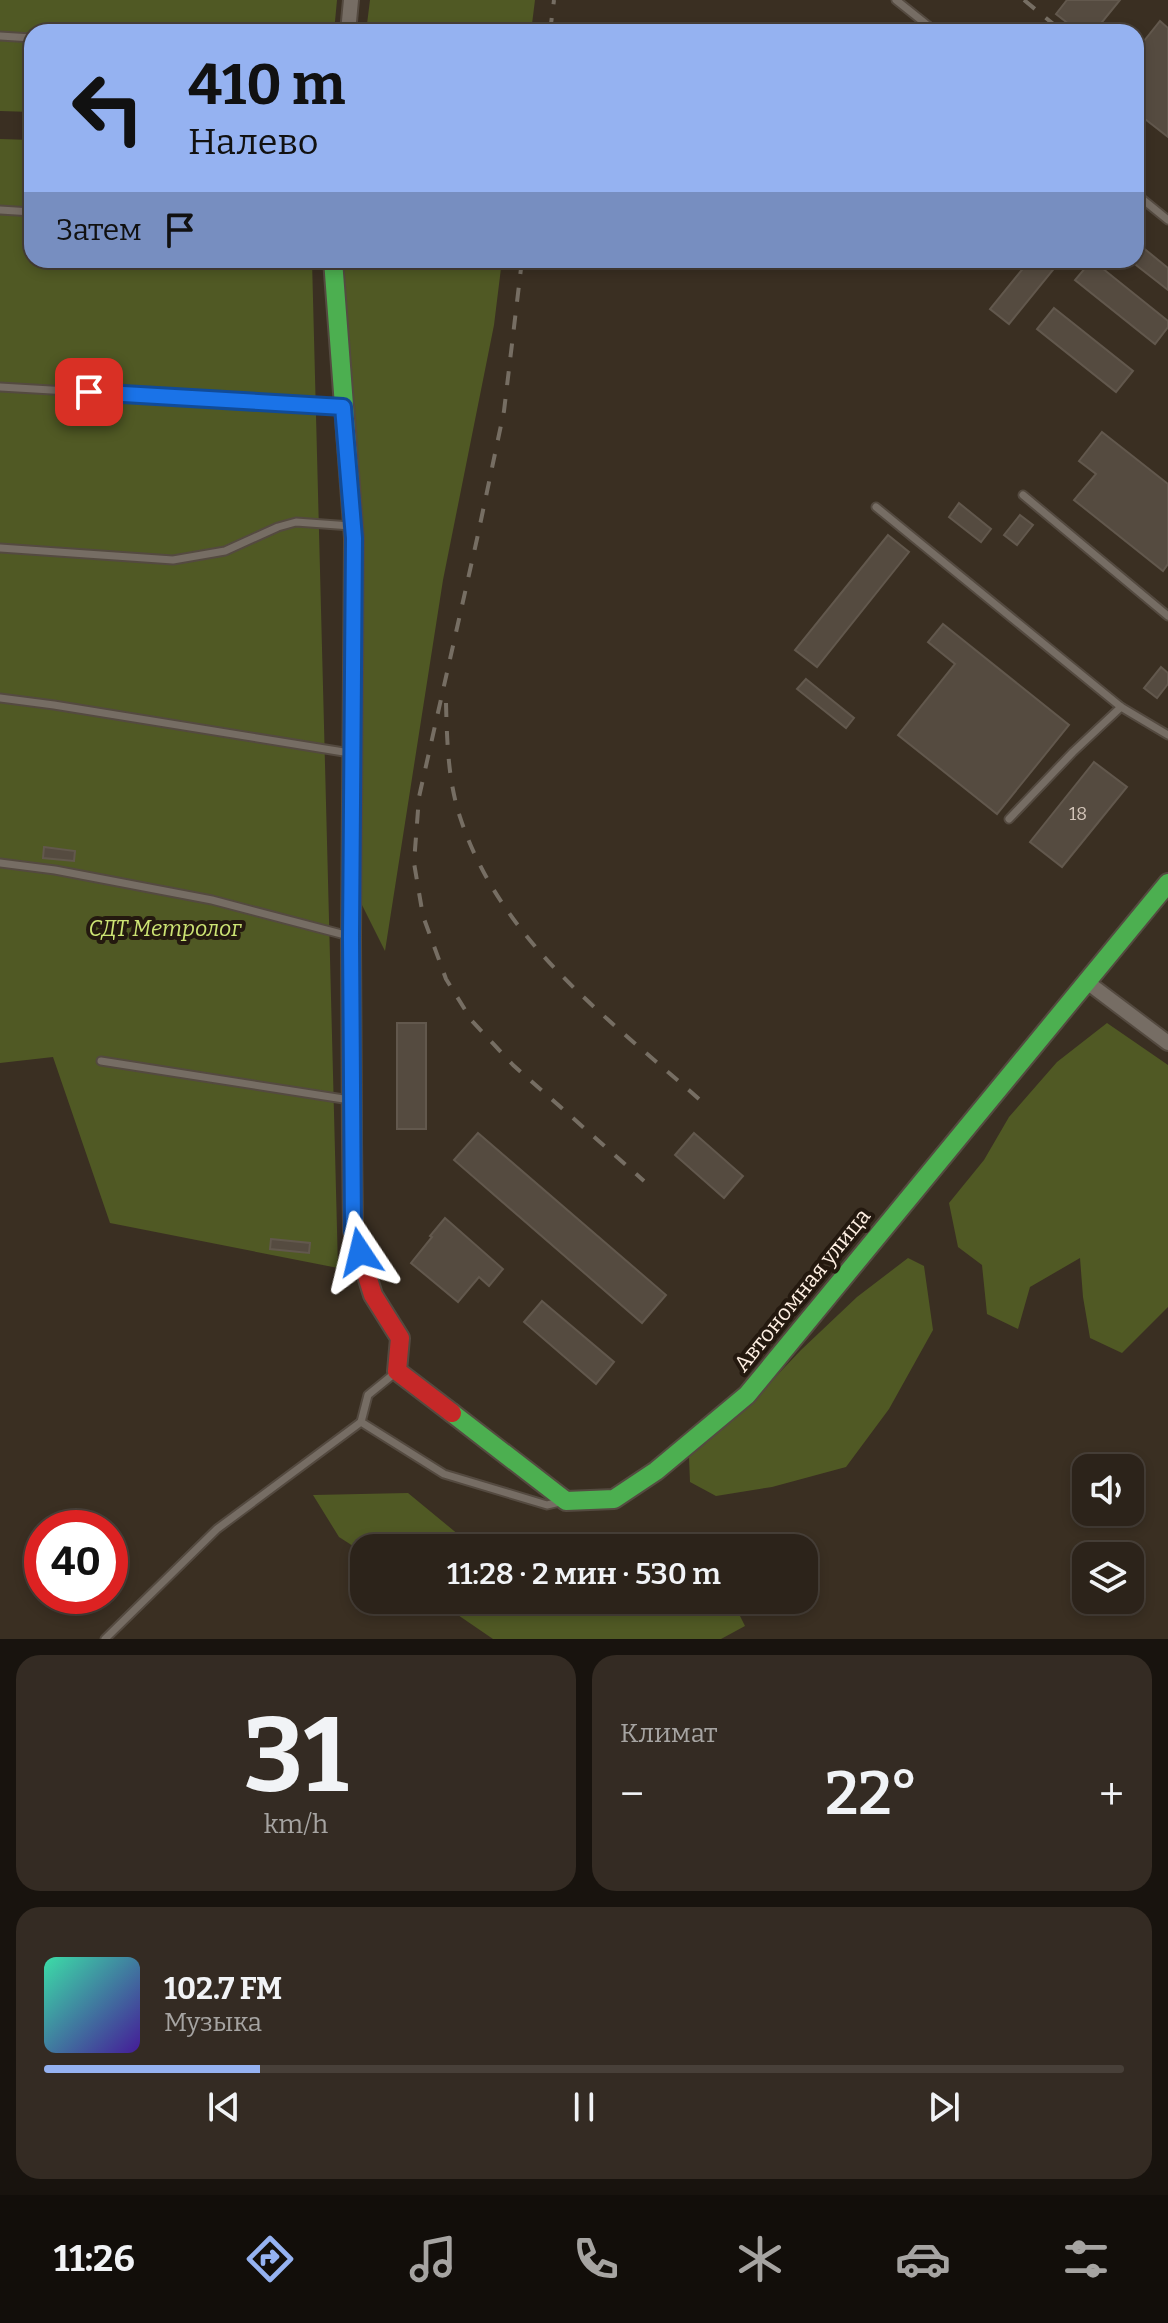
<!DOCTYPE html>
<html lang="ru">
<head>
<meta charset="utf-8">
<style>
	:root { --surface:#2c231a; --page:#342b23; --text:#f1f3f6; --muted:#a6a4a2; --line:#484039; --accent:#95b2f1 }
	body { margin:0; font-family:Bitter,serif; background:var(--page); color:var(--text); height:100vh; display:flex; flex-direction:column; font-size:30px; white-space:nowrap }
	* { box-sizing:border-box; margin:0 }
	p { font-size:26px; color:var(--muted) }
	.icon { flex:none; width:44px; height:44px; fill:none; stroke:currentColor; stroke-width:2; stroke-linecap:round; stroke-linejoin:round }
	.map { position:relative; height:1639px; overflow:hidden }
	.drawer { display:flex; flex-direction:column; gap:16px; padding:16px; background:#18130e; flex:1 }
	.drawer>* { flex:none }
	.top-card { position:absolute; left:24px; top:24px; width:1120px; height:244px; border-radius:24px; box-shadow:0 4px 12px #0003,0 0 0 2px var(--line); background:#95b2f1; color:#111; overflow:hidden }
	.controls { position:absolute; left:1072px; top:1454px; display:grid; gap:16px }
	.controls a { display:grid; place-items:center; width:72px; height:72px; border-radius:16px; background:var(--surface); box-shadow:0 4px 12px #0003,0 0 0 2px var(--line); font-size:40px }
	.speed { position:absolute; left:24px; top:1510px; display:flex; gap:16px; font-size:40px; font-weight:700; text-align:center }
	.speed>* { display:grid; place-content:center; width:104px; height:104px; border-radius:50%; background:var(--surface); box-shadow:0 4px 12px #0003,0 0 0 2px var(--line); line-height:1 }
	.speed .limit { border:12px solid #d22; background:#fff; color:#111 }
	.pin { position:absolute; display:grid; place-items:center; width:68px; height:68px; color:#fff; margin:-34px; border-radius:16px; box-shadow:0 4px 12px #0006 }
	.me { position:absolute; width:88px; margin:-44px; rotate:350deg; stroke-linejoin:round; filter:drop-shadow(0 0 6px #0008) }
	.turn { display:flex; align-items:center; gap:28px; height:168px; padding:0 32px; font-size:36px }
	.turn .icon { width:104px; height:104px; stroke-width:2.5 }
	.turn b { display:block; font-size:56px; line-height:68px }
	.then { display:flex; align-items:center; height:76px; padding:0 32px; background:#0003; gap:16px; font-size:30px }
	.big { font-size:60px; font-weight:600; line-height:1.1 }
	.drawer .tile { flex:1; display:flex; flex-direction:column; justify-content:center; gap:12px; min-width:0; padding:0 28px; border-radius:24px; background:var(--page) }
	.drawer .dial { align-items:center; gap:0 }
	.dial b { font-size:104px; line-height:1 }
	.song { display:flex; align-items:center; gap:24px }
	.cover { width:96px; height:96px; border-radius:12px; background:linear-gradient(135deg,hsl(160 70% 55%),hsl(260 70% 35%)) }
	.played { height:8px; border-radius:4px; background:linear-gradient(90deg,var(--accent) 20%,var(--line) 20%) }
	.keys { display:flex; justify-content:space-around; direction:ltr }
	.heat { display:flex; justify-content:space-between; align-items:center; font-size:44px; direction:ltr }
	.drawer .tiles { flex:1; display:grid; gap:16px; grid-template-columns:1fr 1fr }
	.tile:last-child { grid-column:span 2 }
	.trip { position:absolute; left:350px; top:1534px; width:468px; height:80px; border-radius:24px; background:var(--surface); box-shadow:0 4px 12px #0003,0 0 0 2px var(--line); font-weight:600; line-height:80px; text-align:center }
	.menu { display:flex; height:128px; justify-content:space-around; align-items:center; background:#120e0a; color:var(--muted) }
	.menu .icon { width:56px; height:56px }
	.menu .active { color:var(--accent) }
	.menu b { font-size:36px; color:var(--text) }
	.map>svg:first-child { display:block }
</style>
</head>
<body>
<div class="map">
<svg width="1168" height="1639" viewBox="0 0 1168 1639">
	<rect width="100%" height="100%" fill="#3a2f22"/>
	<g fill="#505924">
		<polygon points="0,0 337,0 334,32 32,32 32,112 0,111"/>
		<polygon points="370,0 535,0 531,32 366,32"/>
		<polygon points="0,139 32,140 32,260 312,260 338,1268 110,1223 53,1057 0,1063"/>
		<polygon points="337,260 502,260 494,325 443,580 385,951 359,899"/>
		<polygon points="1107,1023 1168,1065 1168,1307 1122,1353 1090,1338 1083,1297 1080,1258 1030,1287 1018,1329 987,1314 982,1265 958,1247 949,1203 984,1160 1009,1117 1057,1062"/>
		<polygon points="908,1258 924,1266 933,1330 889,1409 846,1467 772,1487 716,1496 690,1482 689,1457 743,1411 801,1350 857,1297"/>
		<polygon points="408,1493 465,1540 479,1548 364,1548 364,1553 339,1537 313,1495"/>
		<polygon points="436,1600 732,1600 745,1626 721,1639 493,1639"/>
	</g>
	<g fill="#554b40" stroke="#62584d" stroke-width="2">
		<polygon points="1067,0 1120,0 1094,32 1079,32 1056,14"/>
		<polygon points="1160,21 1168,28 1168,137 1136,112 1136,51"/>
		<polygon points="1136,242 1168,268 1168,290 1136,265"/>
		<polygon points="1030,260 1051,260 1057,265 1009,324 990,309"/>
		<polygon points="1092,260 1168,321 1168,327 1155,344 1075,280"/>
		<polygon points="1054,308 1133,371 1116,392 1037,329"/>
		<polygon points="70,405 104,409 103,420 69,416"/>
		<polygon points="1102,432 1168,484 1168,564 1163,571 1074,500 1096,474 1079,461"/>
		<polygon points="959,503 991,529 981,542 949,517"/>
		<polygon points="1020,515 1033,525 1017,545 1004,535"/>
		<polygon points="888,535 909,552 817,667 795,650"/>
		<polygon points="943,624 1069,725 997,814 898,735 955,664 928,642"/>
		<polygon points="1161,667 1168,673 1168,684 1157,698 1144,688"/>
		<polygon points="806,679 854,718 846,728 797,689"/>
		<polygon points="1094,762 1127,787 1062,867 1030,842"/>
		<polygon points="44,847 75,851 74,861 43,858"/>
		<rect x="397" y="1023" width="29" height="106"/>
		<polygon points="478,1133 666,1295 642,1323 454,1160"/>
		<polygon points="694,1133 743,1176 724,1198 675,1155"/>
		<polygon points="445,1218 503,1269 489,1286 479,1277 458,1302 411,1263 432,1237 430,1236"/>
		<polygon points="271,1239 310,1243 309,1253 270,1249"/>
		<polygon points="542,1301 614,1362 596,1384 524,1322"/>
	</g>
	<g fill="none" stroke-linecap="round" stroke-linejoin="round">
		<defs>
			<g id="lane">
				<polyline points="896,0 936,32"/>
				<polyline points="0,36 32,38"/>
				<polyline points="1136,194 1168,220"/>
				<polyline points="0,210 32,212"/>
				<polyline points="0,387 341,407"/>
				<polyline points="1023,495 1168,616"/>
				<polyline points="876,507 1121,707 1168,735"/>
				<polyline points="0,548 173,560 225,551 278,527 296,522 351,526"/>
				<polyline points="0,698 54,705 350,753"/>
				<polyline points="1009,819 1073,752 1121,707"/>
				<polyline points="0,863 55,870 212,900 349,936"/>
				<polyline points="101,1061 350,1100"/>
				<polyline points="361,1422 368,1395 395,1373"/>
				<polyline points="105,1639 217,1529 361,1422 444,1474 547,1505 560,1502"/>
			</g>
			<g id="street">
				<polyline points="348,32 351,0"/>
				<polyline points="1087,982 1168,1043"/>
			</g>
			<g id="fast">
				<polyline points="333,260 354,538 351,937 352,1140"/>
				<polyline points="452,1413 566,1501 614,1499 656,1471 747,1395 1168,883"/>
			</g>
			<polyline id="jam" points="352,1140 353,1231 373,1295 400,1338 397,1371 452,1413"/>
		</defs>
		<use href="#lane" stroke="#544a40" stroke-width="11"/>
		<use href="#street" stroke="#544a40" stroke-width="18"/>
		<use href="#fast" stroke="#544a40" stroke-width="22"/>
		<use href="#jam" stroke="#544a40" stroke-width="22"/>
		<use href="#lane" stroke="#766d64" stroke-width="7"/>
		<use href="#street" stroke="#766d64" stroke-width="14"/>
		<use href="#fast" stroke="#4caf50" stroke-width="18"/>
		<use href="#jam" stroke="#c62828" stroke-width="18"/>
		<g stroke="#766e63" stroke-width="4" stroke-dasharray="14 14" stroke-linecap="butt">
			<polyline points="1024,0 1063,32"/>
			<polyline points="550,32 554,0"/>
			<polyline points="522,260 504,411 477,539 419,797 414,863 423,916 446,979 472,1021 513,1065 644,1181"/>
			<path d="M446 703C447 741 448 781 460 817 501 942 606 1016 700 1100"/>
		</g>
	</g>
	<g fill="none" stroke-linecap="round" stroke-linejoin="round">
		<defs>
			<polyline id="route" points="89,392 343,407 354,538 351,937 353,1231 360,1252"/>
		</defs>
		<use href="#route" stroke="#114b97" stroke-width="20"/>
		<use href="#route" stroke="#1a73e8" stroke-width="14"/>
	</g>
	<g text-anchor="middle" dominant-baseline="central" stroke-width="8" stroke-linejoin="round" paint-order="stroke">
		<g font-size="18" fill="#d4c6ba">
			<text x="1078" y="814">18</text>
		</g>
		<g font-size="22" font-style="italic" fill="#cde474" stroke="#24190f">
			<text x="165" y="928">СДТ Метролог</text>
		</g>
		<g font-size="22" fill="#feefe2" stroke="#24190f">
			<text transform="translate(802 1290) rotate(-51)">Автономная улица</text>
		</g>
	</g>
</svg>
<div class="controls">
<a><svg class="icon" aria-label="sound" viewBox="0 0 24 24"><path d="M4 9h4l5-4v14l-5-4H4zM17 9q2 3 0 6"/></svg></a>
<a><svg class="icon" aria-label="layers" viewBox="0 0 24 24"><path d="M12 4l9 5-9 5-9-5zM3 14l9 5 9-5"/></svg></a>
</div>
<div class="speed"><div class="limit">40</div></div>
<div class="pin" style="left:89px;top:392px;background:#d93025"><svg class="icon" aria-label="arrive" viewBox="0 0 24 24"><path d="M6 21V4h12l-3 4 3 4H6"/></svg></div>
<svg class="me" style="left:360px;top:1252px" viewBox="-20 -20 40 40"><path d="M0-17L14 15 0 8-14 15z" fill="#1a73e8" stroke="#fff" stroke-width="4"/></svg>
<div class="trip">11:28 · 2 мин · 530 m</div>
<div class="top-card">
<div class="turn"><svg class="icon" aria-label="left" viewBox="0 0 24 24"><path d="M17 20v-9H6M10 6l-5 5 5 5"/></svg><div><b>410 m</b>Налево</div></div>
<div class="then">Затем<svg class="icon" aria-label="arrive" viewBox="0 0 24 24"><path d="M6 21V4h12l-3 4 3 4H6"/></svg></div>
</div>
</div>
<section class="drawer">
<div class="tiles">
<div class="tile dial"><b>31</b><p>km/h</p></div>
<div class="tile"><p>Климат</p>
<div class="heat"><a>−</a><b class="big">22°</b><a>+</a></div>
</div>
<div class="tile">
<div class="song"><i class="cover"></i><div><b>102.7 FM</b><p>Музыка</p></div></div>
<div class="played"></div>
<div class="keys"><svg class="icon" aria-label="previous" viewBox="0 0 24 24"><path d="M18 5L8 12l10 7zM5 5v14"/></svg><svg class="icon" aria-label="pause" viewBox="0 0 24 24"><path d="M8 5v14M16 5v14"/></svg><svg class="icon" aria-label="next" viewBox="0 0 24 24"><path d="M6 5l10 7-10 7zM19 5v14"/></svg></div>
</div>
</div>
</section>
<nav class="menu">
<b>11:26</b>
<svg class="icon active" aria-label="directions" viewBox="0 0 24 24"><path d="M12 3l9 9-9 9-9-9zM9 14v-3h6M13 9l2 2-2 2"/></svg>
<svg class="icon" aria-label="music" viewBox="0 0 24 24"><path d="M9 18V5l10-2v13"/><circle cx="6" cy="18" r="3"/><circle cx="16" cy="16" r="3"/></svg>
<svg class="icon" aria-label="phone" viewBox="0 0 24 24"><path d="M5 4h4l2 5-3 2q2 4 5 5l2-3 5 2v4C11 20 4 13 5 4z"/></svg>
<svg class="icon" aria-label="climate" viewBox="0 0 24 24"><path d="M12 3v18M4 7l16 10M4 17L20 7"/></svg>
<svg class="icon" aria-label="car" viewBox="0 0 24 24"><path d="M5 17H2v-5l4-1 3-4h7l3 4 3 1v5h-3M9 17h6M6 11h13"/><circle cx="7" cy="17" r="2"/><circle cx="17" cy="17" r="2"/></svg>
<svg class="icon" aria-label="filters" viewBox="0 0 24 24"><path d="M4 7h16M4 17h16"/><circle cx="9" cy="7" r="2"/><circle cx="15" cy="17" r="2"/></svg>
</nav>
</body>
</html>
